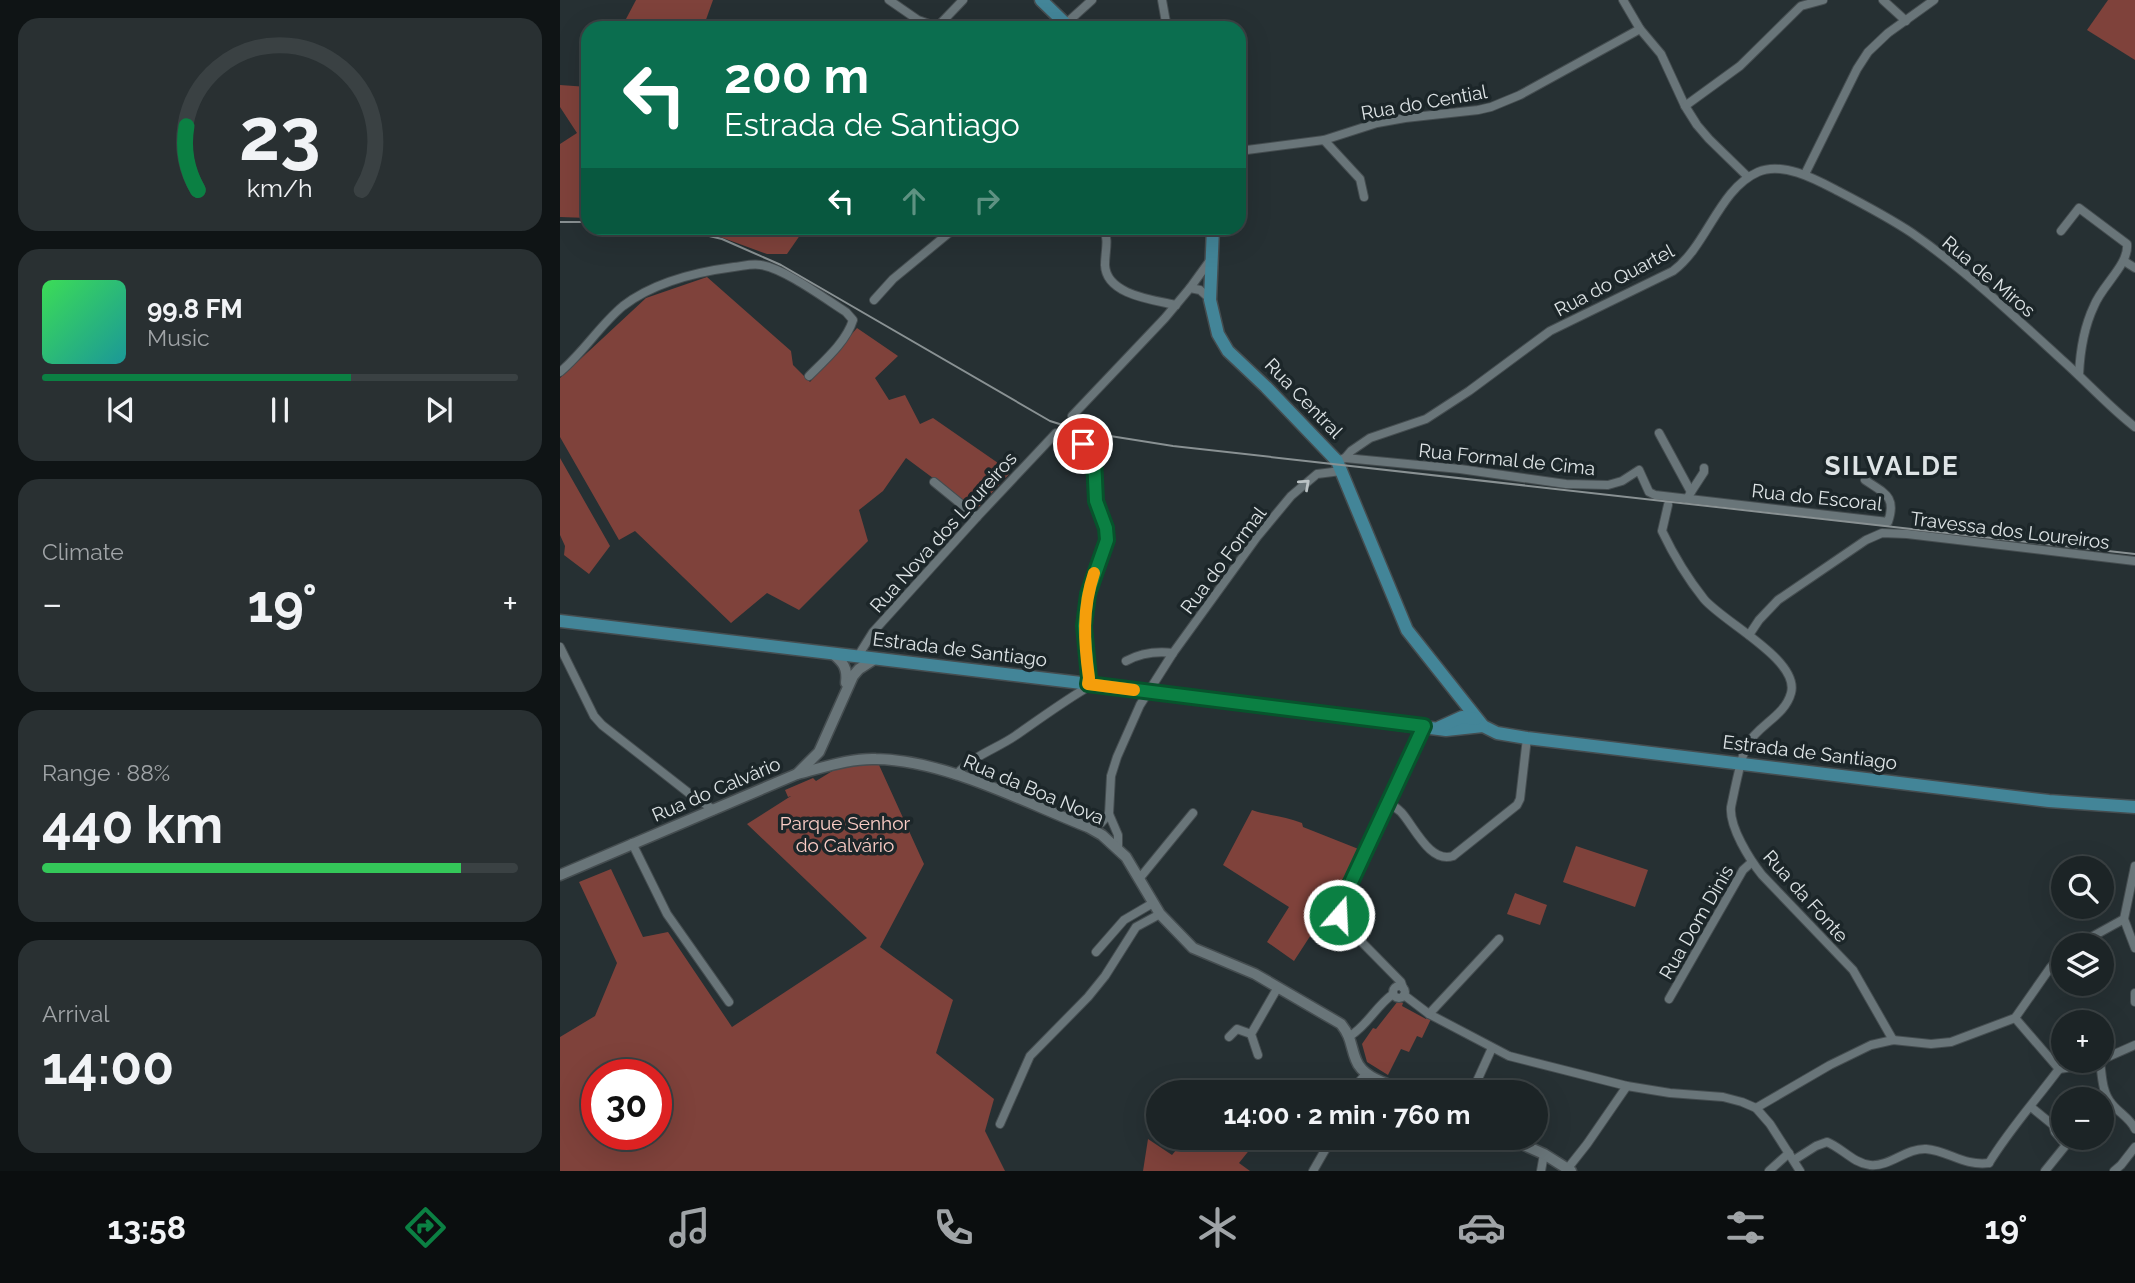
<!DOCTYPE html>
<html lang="en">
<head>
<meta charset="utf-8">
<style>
	:root { --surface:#1c2426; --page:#293032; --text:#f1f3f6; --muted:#a0a4a7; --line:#3a4143; --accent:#0b8043 }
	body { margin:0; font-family:Raleway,sans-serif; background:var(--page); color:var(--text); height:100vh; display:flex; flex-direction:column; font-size:26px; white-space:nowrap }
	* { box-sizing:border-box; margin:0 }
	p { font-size:23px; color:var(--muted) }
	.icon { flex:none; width:38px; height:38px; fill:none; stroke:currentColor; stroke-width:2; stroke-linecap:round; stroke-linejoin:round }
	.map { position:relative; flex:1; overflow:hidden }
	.details { display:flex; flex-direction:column; gap:18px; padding:18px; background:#0f1415; width:560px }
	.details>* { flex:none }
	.top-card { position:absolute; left:21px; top:21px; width:665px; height:214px; border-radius:21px; box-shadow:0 7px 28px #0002,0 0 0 2px var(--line); background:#0b6e4f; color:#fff; overflow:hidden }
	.controls { position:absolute; left:1491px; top:856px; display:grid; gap:14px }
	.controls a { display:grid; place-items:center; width:63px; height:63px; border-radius:50%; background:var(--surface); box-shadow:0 7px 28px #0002,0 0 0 2px var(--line); font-size:35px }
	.speed { position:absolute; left:21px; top:1059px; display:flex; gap:14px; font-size:35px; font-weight:700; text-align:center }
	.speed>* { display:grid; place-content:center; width:91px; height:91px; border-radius:50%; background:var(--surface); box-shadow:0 7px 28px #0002,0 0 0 2px var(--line); line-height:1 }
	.speed .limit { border:10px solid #d22; background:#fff; color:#111 }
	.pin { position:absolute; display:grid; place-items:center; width:60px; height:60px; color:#fff; margin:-30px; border:4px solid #fff; border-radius:50%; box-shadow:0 2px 7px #0007 }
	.me { position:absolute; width:77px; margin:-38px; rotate:19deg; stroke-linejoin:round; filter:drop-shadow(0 0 5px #0008) }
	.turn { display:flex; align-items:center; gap:24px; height:147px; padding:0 28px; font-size:32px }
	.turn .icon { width:91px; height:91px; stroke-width:2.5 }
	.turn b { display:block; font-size:49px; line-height:60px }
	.lanes { display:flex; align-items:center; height:66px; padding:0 28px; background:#0003; justify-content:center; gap:35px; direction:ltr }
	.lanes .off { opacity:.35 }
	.big { font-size:52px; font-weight:700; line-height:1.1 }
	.details .widget { flex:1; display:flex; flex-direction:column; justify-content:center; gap:10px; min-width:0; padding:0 24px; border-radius:21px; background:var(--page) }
	.details .dial { align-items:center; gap:0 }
	.dial svg { height:182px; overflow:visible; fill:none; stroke:var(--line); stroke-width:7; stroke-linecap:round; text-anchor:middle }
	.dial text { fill:var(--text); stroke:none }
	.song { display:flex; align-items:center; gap:21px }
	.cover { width:84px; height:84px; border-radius:10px; background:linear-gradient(135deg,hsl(130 70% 55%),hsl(180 70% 35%)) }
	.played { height:7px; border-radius:4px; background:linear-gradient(90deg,var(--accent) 65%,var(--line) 65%) }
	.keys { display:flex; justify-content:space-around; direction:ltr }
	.heat { display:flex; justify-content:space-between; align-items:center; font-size:38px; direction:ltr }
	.charge { height:10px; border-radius:5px; background:linear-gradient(90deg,#34c759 88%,var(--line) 0) }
	.trip { position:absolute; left:586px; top:1080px; width:402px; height:70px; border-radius:35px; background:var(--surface); box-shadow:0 7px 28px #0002,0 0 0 2px var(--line); font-weight:700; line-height:70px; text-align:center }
	.tab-bar { display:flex; height:112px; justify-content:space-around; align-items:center; background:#0b0e0f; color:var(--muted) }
	.tab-bar .icon { width:49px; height:49px }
	.tab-bar .active { color:var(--accent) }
	.tab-bar b { font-size:32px; color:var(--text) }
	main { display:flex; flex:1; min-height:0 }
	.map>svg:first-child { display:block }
</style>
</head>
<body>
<main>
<section class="details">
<div class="widget dial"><svg viewBox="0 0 100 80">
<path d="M14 69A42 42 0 1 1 86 69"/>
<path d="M14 69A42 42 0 0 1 9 41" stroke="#0b8043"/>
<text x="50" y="56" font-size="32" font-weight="700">23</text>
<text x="50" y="72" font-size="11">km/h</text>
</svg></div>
<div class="widget">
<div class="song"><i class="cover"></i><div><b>99.8 FM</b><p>Music</p></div></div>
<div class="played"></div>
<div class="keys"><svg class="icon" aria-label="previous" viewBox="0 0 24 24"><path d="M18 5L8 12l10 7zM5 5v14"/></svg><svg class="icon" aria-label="pause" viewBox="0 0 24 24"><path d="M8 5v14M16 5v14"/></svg><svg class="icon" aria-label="next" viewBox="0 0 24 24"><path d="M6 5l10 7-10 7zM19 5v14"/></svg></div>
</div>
<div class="widget"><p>Climate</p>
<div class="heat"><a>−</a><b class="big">19°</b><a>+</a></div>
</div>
<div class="widget"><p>Range · 88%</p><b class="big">440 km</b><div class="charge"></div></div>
<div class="widget"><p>Arrival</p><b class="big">14:00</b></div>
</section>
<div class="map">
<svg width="1575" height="1171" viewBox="0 0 1575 1171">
	<rect width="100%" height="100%" fill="#263033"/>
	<g fill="#7f423b" fill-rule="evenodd">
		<polygon points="76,0 153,0 143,28 75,28 66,19"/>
		<polygon points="1548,0 1575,0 1575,60 1527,30"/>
		<polygon points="0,85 28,87 28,218 0,217 0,144 17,133 0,107"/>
		<polygon points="136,228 245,228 227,254 207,254"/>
		<polygon points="147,277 231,351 233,365 250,382 297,328 338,356 315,378 329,400 345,395 360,424 373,418 451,472 416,510 346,458 323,491 299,510 308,541 239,610 207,593 171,623 75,531 59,540 0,437 0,378 86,298"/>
		<polygon points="0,458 50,546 29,574 4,555 5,546 0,535"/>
		<path d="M299 765H319L364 864 320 947 393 1000 376 1053 434 1099 425 1131 445 1171H0V1037L35 1016 57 963 19 882 51 869 83 937 108 932 172 1027 307 938 187 824 231 796 228 797 225 790 253 778 256 781 274 770ZM37 1074H96V1134H37Z"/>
		<path d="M692 810C709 816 725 816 742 823L743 827 801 850 780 890 734 961 707 942 729 907 663 865Z"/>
		<polygon points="1016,846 1088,870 1075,907 1003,882"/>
		<polygon points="955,893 987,905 980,925 947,914"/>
		<polygon points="838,1001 843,1003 842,1006 866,1019 867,1017 871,1019 862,1038 857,1036 849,1052 841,1049 828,1075 807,1062 802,1044 813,1028 816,1029"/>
		<polygon points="626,1138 699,1138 679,1163 690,1171 583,1171 588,1139 612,1155"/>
	</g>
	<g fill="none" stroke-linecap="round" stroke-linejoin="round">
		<defs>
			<g id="minor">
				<polyline points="329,0 358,20 369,24 380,24 403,0"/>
				<polyline points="602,0 607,28"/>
				<polyline points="1063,0 1080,29 1101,54 1125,106 1137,125 1149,139 1188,177"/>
				<polyline points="1323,0 1346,21"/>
				<polyline points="501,28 532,0"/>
				<polyline points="1125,106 1180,66 1241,6 1263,0"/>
				<polyline points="764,140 800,179 804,197"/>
				<polyline points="679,151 764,140 817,123 845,118 918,110 931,107 960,95 1080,29"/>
				<polyline points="1245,174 1297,69 1308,52 1328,33 1374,0"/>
				<path d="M544 228C549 242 545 251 545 265 546 295 594 300 616 305"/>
				<path d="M1501 231 1519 208 1567 244C1569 265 1542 285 1534 306 1524 327 1520 352 1519 375"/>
				<polyline points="1564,261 1575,268"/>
				<polyline points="630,288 651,259"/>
				<polyline points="314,300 333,279 395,228"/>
				<path d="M0 372C24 352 39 326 63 306 94 282 136 272 174 267 183 266 193 263 201 265 225 269 264 298 286 312L293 320C286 342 265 360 249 376"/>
				<polyline points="512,416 605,318 630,288 640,290 649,298"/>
				<polyline points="1099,433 1131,492 1127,499"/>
				<path d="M785 458 900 469 1006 484 1048 485 1062 481 1079 470 1089 492 1095 495 1328 522C1337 496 1324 493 1305 480"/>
				<path d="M777 461 785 458 791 451 810 438 866 419 909 391 990 331 1113 271C1147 246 1159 189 1198 172 1223 161 1257 180 1278 191 1303 204 1328 217 1352 233 1405 270 1453 315 1501 359 1526 381 1549 407 1575 427"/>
				<polyline points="374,482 417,517"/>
				<polyline points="1131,492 1144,472 1144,468"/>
				<path d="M1108 505 1102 531C1113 554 1128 579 1144 599 1163 622 1240 660 1231 693 1225 716 1198 725 1187 745 1181 756 1174 793 1171 807 1169 827 1190 860 1202 875L1293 970 1333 1040"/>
				<polyline points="1189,635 1199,620 1218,600 1306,540 1322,533 1347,534 1575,561"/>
				<polyline points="0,647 34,716 42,725 130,794 154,810"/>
				<path d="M298 656 313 632 417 517 496 433 529 447 534 458 536 501 546 528 547 540 528 594 524 626 529 678 523 690C500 704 478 720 455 736 436 749 412 756 396 775"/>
				<path d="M566 661C581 653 596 651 613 653"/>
				<path d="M827 803C832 805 837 808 841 812 854 826 870 864 893 856L957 805 960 799 967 738"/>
				<polyline points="528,827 541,823 549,814"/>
				<polyline points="72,843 107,914 169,1002"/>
				<polyline points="558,849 558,835 549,814 551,776 557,757 580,705 613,653 697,537 731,496 757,474 781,471"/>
				<polyline points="579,879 633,813"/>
				<polyline points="1564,919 1575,948"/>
				<polyline points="1517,945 1564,919 1575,866"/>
				<polyline points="536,952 564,920 593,903"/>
				<circle cx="839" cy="992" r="6"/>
				<polyline points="843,988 841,982 783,923 779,915 779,908 864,726"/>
				<polyline points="1575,993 1575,1002"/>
				<polyline points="844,995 869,1014 949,1056 1067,1086 1110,1093 1163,1097 1182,1102 1196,1108 1210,1124 1240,1171"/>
				<polyline points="1109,999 1183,870 1192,862"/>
				<polyline points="869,1014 939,939"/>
				<polyline points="1455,1018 1499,1069"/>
				<path d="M790 1036C808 1025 816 1006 833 994"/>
				<polyline points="669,1037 677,1029 691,1034"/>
				<polyline points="698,1055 691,1034 718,987"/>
				<path d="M1540 1061C1542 1076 1542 1093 1552 1104 1559 1113 1570 1118 1575 1129"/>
				<polyline points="1499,1069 1532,1064 1575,1045"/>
				<polyline points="706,1087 741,1092"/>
				<polyline points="790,1092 806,1074"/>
				<polyline points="912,1092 932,1048"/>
				<polyline points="1471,1107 1493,1125 1495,1132 1506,1145 1485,1171"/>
				<polyline points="1196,1108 1270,1065 1311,1045 1333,1040 1371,1044 1391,1042 1455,1018 1490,968 1503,954"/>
				<polyline points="440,1124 470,1056 528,997 545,976 576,927 600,914"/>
				<path d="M1234 1160 1256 1146 1267 1142C1282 1148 1293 1163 1310 1165 1330 1167 1346 1148 1366 1149 1389 1151 1403 1166 1429 1163"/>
				<path d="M1429 1163C1449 1130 1476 1100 1499 1069"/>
				<polyline points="1008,1168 1027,1144 1067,1086"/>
				<polyline points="753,1171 772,1138"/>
				<polyline points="981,1171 984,1154"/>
				<polyline points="1209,1171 1229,1153"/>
				<polyline points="1554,1171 1561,1165 1575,1147"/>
			</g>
			<g id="secondary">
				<path d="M272 653C283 662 288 668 286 683"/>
				<path d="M237 774C262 768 289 758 316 759 385 760 464 802 528 827L542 835 566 857 600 914 633 948 695 974 781 1024C792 1038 790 1045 796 1060 803 1079 830 1084 847 1092"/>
				<polyline points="0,875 237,774 259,752 293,676 299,669 316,658"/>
				<polyline points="948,1138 984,1154 1011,1171"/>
			</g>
			<g id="primary">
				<polyline points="481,0 510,28"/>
				<polyline points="653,228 650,300 658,334 668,351 706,387 777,461 847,630 923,726 937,733 967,738 1489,801 1575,807"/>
				<polyline points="0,621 589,691 886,730 923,726"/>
				<polyline points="880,727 902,717 916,719"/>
			</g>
		</defs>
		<use href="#minor" stroke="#454d50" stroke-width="10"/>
		<use href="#secondary" stroke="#454d50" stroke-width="13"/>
		<use href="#primary" stroke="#454d50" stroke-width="15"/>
		<use href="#minor" stroke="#697579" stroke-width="8"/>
		<use href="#secondary" stroke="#697579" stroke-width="10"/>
		<use href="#primary" stroke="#438598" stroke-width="12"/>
		<g stroke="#899193" stroke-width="2">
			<polyline points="0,222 28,222"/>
			<polyline points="115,228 162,239 221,265 490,421 525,432 613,446 1575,554"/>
		</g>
	</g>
	<defs><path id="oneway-chevron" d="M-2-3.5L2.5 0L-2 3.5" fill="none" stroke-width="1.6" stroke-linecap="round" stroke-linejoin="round" transform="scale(1.75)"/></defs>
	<use stroke="#bbc3c5" href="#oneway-chevron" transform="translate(745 484) rotate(-42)"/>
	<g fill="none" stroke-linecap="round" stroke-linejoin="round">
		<defs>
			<polyline id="route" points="523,444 533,452 534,458 536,501 546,528 547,540 528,594 524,626 529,678 528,684 864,726 779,908 779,915"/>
		</defs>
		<use href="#route" stroke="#07532c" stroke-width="18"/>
		<use href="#route" stroke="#0b8043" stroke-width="12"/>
		<path stroke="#f59e0b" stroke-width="12" d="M534 573C522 609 524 642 529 678L528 684 574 690"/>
	</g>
	<g text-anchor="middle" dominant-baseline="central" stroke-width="7" stroke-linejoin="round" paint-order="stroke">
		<g font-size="19" fill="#dee4e6" stroke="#1c2629">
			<text transform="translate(864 102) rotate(-10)">Rua do Cential</text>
			<text transform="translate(1429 276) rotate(40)">Rua de Miros</text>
			<text transform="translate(1054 280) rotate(-28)">Rua do Quartel</text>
			<text transform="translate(744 398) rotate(46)">Rua Central</text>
			<text transform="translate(947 459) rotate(6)">Rua Formal de Cima</text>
			<text transform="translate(1257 497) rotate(6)">Rua do Escoral</text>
			<text transform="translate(1450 530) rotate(7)">Travessa dos Loureiros</text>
			<text transform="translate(383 532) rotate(-48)">Rua Nova dos Loureiros</text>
			<text transform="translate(663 560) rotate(-53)">Rua do Formal</text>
			<text transform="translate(400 649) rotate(7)">Estrada de Santiago</text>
			<text transform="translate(1250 752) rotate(7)">Estrada de Santiago</text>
			<text transform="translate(156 789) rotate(-23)">Rua do Calvário</text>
			<text transform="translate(474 789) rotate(23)">Rua da Boa Nova</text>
			<text transform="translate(1246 896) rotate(48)">Rua da Fonte</text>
			<text transform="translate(1136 922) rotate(-60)">Rua Dom Dinis</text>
		</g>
		<g font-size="19" fill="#fbcdc6" stroke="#1c2629">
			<text x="285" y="823">Parque Senhor<tspan x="285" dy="22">do Calvário</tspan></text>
		</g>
		<g font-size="26" font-weight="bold" letter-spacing="2" fill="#dee4e6" stroke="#1c2629">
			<text x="1332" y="466">SILVALDE</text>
		</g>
	</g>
</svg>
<div class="controls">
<a><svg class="icon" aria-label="search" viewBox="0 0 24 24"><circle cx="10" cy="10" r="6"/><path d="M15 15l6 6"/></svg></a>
<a><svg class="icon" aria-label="layers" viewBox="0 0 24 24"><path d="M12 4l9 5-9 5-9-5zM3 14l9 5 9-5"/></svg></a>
<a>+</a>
<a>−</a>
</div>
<div class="speed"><div class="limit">30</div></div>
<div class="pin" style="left:523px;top:444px;background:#d93025"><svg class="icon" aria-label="arrive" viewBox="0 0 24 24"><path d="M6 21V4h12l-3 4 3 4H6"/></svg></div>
<svg class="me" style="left:779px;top:915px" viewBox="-20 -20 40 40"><circle r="17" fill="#0b8043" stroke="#fff" stroke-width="3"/><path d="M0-11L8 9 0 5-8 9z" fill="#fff"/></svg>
<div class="trip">14:00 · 2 min · 760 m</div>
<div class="top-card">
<div class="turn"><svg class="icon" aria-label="left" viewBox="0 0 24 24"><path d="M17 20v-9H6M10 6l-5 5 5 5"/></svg><div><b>200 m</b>Estrada de Santiago</div></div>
<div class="lanes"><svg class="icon" aria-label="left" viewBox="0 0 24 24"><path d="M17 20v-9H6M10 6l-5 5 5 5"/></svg><svg class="icon off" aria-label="ahead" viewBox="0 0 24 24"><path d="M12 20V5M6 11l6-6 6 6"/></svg><svg class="icon off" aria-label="right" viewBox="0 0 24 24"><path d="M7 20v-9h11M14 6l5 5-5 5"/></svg></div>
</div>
</div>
</main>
<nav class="tab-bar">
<b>13:58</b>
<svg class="icon active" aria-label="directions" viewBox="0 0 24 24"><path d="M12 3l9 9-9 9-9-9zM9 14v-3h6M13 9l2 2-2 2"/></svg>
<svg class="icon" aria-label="music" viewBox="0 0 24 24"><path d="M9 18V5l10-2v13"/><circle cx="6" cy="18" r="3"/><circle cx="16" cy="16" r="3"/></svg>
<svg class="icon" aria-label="phone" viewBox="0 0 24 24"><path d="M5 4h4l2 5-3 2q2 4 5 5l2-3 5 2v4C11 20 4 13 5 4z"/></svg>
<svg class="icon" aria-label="climate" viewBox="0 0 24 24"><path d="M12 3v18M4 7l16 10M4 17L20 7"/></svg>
<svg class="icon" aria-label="car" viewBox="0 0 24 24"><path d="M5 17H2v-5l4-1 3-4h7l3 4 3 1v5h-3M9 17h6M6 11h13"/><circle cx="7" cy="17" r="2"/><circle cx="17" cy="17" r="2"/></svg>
<svg class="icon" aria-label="filters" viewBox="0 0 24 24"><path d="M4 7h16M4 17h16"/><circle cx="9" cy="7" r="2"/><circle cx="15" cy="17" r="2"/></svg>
<b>19°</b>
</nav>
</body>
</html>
